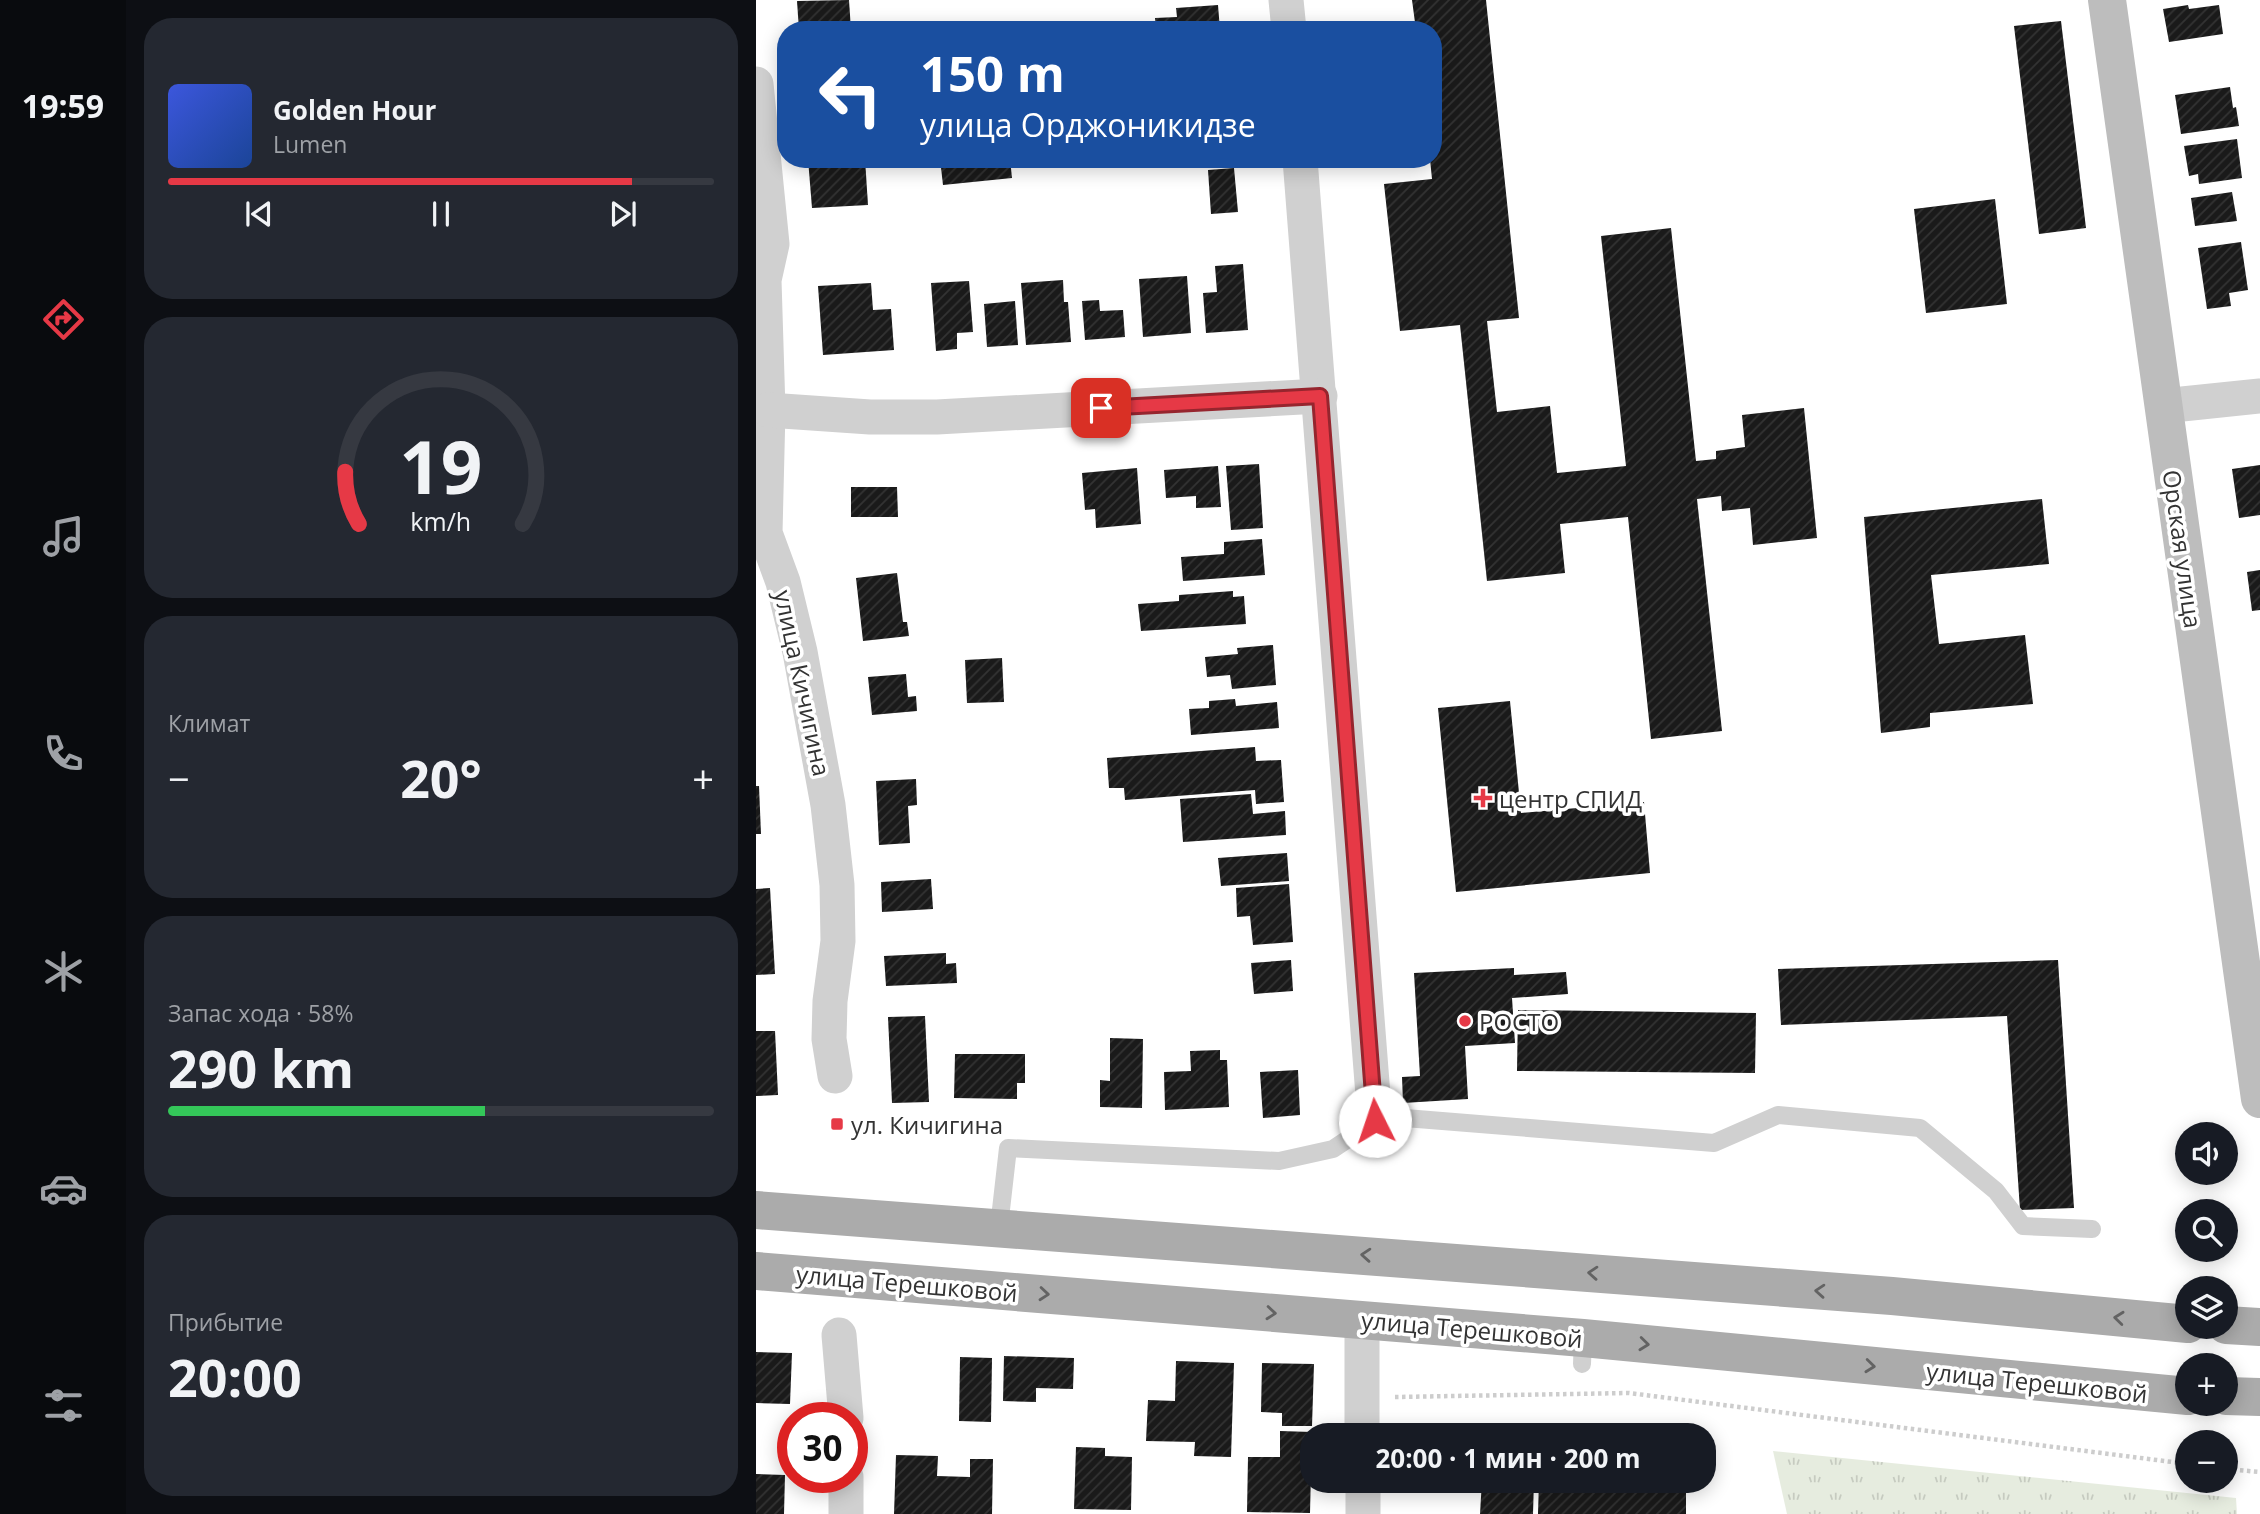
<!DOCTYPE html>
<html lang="ru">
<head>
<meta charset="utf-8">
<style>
	:root { --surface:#171b24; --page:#242831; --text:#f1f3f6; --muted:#9ea1a6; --line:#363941; --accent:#e63946 }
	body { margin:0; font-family:"Open Sans",sans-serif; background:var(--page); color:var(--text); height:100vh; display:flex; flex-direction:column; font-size:26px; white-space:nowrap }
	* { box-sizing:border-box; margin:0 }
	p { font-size:23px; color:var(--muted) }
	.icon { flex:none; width:38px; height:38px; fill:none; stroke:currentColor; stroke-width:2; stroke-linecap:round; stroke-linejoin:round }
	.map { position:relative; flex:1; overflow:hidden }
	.details { display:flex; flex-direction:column; gap:18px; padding:18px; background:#0d0f14; width:630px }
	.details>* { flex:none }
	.top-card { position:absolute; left:21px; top:21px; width:665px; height:147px; border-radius:28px; box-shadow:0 4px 18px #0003; background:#1a4fa0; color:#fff; overflow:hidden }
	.tools { position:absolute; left:1419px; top:1122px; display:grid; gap:14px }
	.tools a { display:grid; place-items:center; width:63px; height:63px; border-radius:50%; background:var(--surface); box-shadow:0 4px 18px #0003; font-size:35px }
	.speed { position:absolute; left:21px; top:1402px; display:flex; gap:14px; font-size:35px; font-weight:700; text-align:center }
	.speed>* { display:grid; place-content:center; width:91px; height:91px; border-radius:50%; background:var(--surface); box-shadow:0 4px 18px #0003; line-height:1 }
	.speed .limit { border:10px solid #d22; background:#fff; color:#111 }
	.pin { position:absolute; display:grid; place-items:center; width:60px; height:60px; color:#fff; margin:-30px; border-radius:14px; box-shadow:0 4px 10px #0006 }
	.me { position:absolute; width:77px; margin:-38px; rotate:356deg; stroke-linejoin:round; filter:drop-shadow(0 0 5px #0008) }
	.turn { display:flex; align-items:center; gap:24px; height:147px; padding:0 28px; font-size:32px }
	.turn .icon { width:91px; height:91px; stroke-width:2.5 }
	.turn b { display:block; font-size:49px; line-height:60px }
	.big { font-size:52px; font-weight:700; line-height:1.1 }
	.details .tile { flex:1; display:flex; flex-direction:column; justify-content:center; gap:10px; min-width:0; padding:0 24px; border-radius:28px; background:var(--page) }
	.details .dial { align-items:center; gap:0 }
	.dial svg { height:182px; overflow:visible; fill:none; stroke:var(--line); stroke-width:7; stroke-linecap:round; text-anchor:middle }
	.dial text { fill:var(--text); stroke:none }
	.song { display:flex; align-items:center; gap:21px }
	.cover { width:84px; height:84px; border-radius:10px; background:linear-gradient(135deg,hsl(230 70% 55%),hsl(220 70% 35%)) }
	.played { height:7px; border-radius:4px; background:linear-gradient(90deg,var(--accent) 85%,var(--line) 85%) }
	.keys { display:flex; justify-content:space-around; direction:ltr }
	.heat { display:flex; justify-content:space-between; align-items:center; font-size:38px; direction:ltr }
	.charge { height:10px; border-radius:5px; background:linear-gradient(90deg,#34c759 58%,var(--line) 0) }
	.trip { position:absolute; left:544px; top:1423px; width:416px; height:70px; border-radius:28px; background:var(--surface); box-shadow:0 4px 18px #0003; font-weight:700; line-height:70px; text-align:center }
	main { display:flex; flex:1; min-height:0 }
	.menu { display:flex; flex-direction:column; width:126px; justify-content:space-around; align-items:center; background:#090b0e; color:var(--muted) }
	.menu .icon { width:49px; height:49px }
	.menu .current { color:var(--accent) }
	.menu b { font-size:32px; color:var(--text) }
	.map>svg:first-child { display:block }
</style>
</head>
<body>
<main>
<nav class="menu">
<b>19:59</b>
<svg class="icon current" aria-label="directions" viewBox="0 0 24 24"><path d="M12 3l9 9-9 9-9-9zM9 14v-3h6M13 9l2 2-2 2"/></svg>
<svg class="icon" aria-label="music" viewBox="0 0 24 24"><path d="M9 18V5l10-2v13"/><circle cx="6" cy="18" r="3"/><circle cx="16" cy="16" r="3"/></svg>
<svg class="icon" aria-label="phone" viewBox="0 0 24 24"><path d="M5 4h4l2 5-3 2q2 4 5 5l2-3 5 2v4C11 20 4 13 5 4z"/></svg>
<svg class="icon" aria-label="climate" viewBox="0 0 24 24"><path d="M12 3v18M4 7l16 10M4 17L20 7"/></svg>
<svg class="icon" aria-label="car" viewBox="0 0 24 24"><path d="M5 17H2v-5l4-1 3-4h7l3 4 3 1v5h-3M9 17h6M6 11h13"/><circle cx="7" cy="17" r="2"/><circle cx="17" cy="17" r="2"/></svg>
<svg class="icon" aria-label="filters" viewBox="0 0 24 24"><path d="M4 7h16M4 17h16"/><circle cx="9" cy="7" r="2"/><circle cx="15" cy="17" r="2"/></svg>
</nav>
<section class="details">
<div class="tile">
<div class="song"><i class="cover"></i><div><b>Golden Hour</b><p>Lumen</p></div></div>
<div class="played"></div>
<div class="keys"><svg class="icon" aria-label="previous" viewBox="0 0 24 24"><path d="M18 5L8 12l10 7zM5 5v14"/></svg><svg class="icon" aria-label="pause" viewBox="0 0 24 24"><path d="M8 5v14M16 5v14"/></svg><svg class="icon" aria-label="next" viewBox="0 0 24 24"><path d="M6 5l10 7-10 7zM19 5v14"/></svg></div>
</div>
<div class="tile dial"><svg viewBox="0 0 100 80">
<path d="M14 69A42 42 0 1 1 86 69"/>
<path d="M14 69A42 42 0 0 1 8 46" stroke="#e63946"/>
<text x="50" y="56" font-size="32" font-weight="700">19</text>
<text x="50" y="72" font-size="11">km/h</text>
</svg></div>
<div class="tile"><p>Климат</p>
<div class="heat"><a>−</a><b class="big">20°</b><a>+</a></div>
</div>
<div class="tile"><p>Запас хода · 58%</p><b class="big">290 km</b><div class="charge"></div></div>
<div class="tile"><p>Прибытие</p><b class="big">20:00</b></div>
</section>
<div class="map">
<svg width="1504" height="1514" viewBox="0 0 1504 1514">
	<defs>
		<pattern id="grass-tufts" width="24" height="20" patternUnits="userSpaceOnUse" patternTransform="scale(1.75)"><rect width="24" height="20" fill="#e6ecdf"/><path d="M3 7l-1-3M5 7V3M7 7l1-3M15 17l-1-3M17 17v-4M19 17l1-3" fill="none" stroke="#c6cbc0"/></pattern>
		<pattern id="building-hatch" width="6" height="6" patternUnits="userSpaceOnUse" patternTransform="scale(1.75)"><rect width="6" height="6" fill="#1a1a1a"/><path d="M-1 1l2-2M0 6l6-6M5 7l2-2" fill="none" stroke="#333"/></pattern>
	</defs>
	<rect width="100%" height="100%" fill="#fff"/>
	<polygon fill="url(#grass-tufts)" points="1017,1451 1480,1498 1481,1514 1031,1514"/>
	<g fill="url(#building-hatch)">
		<polygon points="93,0 95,30 43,30 41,1"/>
		<polygon points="656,0 730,0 763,318 731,321 741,412 794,406 801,473 870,466 845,236 915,228 940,461 960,459 960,451 989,447 986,415 1048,408 1061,538 997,545 994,508 966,511 965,496 941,499 966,731 895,739 872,517 804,524 809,573 731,581 704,325 644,331 628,184 676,179 674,159 677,159 677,30 660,30"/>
		<polygon points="462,5 464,30 400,30 399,18 421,17 420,8"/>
		<polygon points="1432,5 1433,9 1463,5 1467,34 1413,42 1407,9"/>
		<polygon points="1305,21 1330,228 1283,234 1258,26"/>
		<polygon points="1474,87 1477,108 1480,107 1483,126 1425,134 1419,95"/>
		<polygon points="1481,139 1486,178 1443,184 1442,174 1433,176 1428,146"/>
		<polygon points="52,159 109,159 112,205 56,208"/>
		<polygon points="184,159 254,159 256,178 187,185"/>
		<polygon points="425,159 456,159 456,161 426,163"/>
		<polygon points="478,168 482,212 455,214 452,170"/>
		<polygon points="1476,192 1481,221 1439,226 1435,198"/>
		<polygon points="1239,199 1251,304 1170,313 1158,209"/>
		<polygon points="1485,242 1492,290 1473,293 1475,306 1451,309 1442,248"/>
		<polygon points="487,264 492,330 450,333 447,293 461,292 459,266"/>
		<polygon points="431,276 435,333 387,337 383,279"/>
		<polygon points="307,280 308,302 312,302 315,342 270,345 265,283"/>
		<polygon points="213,281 217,332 201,333 201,349 180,351 175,283"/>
		<polygon points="115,283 117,310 135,309 138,350 67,355 62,286"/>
		<polygon points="343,300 344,311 367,310 369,337 329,340 326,301"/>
		<polygon points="259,301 262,345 231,347 228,304"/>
		<polygon points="503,464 507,528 475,530 470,466"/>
		<polygon points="1504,465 1504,515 1483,518 1476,469"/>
		<polygon points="462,466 465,507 440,508 440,496 410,498 408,470"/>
		<polygon points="381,468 385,524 340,528 339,509 329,510 326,473"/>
		<polygon points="95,487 141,487 142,517 95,517"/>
		<polygon points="1286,499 1293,564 1175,575 1183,644 1269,635 1277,704 1174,713 1174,727 1125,733 1108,517"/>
		<polygon points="506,539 509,575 427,581 425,557 468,554 468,542"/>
		<polygon points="1504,570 1504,610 1496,611 1491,572"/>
		<polygon points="141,573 147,622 151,622 153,636 107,641 100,578"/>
		<polygon points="477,591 477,597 488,596 490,624 385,631 382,604 423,601 423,595"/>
		<polygon points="517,645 520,685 476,689 474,675 451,677 449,657 482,654 481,648"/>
		<polygon points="246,658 248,702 211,703 209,660"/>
		<polygon points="150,674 152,697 160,696 161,711 116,715 112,677"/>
		<polygon points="479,699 480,706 521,702 523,728 435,735 433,709 453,708 453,701"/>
		<polygon points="754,701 765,813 888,802 894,873 700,892 682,708"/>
		<polygon points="499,747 500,761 525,760 528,802 500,804 499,790 369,800 368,788 353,788 351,758"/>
		<polygon points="160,779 161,805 152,806 154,843 123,845 120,781"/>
		<polygon points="0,786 3,786 5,834 0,834"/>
		<polygon points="495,794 497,814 529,811 530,835 427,842 424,799"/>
		<polygon points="531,853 533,881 465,886 462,858"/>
		<polygon points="175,879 177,909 126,912 125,882"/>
		<polygon points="533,884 537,942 497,945 494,916 481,917 480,888"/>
		<polygon points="14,888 19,974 0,975 0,889"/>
		<polygon points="190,953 190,964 200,963 201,983 130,986 128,956"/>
		<polygon points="535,960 537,991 498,994 495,963"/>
		<polygon points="1302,960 1318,1208 1264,1210 1251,1016 1025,1025 1022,969"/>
		<polygon points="758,968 758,975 810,972 812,994 756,998 759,1043 709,1046 712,1099 647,1103 646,1077 664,1076 658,973"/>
		<polygon points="762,1010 1000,1013 999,1073 761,1071"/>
		<polygon points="169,1016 173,1102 136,1103 132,1017"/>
		<polygon points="0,1031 19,1031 22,1095 0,1096"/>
		<polygon points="354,1038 387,1039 386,1108 344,1107 344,1080 354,1081"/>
		<polygon points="464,1050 464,1060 471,1060 473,1107 409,1110 408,1072 435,1071 434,1051"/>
		<polygon points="199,1054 269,1054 269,1083 261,1083 261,1099 198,1098"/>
		<polygon points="542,1070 544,1115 507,1118 504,1072"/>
		<polygon points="0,1352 36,1353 34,1404 0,1403"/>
		<polygon points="248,1356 318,1358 317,1389 280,1388 280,1402 247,1401"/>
		<polygon points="204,1357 236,1358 235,1422 203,1421"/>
		<polygon points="420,1361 478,1363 475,1457 438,1456 439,1442 390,1441 392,1400 419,1401"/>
		<polygon points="506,1363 558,1364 556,1426 526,1426 526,1413 505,1412"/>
		<polygon points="524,1431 556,1432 554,1513 491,1512 492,1457 524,1457"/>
		<polygon points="320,1447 349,1448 349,1456 376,1457 375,1510 318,1509"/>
		<polygon points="140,1455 182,1456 181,1476 214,1477 214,1459 237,1459 236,1514 138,1514"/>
		<polygon points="0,1474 29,1475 28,1514 0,1514"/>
		<polygon points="726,1480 778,1480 777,1514 724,1514"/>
		<polygon points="783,1480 930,1480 930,1514 782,1514"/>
	</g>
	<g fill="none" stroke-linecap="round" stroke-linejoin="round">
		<g stroke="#cdcdcd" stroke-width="4.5" stroke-dasharray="3.5 3.5" stroke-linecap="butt">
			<polyline points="639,1397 873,1393 1432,1464"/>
			<polyline points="1470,1469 1504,1472"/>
		</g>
		<g stroke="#d0d0d0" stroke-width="18">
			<polyline points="243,1227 252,1148 523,1161 577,1149 619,1121 649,1118 958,1143 1022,1115 1164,1128 1240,1191 1267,1226 1336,1229"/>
			<polyline points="826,1364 827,1338"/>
		</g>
		<g stroke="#d0d0d0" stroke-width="35">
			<polyline points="530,0 533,30"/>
			<polyline points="0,84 16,244 8,280 12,410 9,533 27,582 44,652 72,805 81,885 82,941 74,1001 73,1039 79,1076"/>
			<polyline points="544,159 619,1121"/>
			<polyline points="1407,406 1504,396"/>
			<polyline points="12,410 114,417 181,417 564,396"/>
			<polyline points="606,1320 606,1435"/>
			<polyline points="83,1335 90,1418"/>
			<polyline points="607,1480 607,1514"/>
			<polyline points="90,1514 90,1477"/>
		</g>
		<polyline stroke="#bdbdbd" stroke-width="38" points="1351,0 1504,1099"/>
		<g stroke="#ababab" stroke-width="38">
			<polyline points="0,1210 1136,1296 1432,1324"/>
			<polyline points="0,1271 827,1338 1432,1396"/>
			<polyline points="1470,1325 1504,1327"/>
			<polyline points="1470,1396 1504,1397"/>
		</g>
	</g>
	<defs><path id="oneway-chevron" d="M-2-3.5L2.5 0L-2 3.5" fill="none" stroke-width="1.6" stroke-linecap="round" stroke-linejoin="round" transform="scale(1.75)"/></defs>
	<g stroke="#636363">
		<use href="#oneway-chevron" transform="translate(610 1255) rotate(-176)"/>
		<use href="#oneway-chevron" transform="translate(837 1273) rotate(-176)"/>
		<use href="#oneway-chevron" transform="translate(1064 1291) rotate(-176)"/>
		<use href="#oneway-chevron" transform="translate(288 1294) rotate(5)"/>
		<use href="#oneway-chevron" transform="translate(515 1313) rotate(5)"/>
		<use href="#oneway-chevron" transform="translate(1363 1318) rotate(-174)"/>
		<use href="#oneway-chevron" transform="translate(888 1344) rotate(6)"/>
		<use href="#oneway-chevron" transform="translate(1114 1366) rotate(6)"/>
	</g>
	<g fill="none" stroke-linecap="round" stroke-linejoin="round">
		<defs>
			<polyline id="route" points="345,408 564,396 619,1121"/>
		</defs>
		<use href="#route" stroke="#96252e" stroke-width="18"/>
		<use href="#route" stroke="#e63946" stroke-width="12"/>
	</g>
	<g fill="#e63946" stroke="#fff" stroke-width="2.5">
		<path d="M723.5 787.5h7v7h7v7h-7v7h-7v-7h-7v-7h7z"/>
		<circle cx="709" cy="1021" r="7"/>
		<rect x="74" y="1117" width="14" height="14" rx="3.5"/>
	</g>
	<g text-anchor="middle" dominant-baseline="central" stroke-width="7" stroke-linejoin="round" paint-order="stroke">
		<g font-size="24" fill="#333" stroke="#fff">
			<text transform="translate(1427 549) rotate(82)">Орская улица</text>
			<text transform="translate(47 683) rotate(78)">улица Кичигина</text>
			<text transform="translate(151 1283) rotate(5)">улица Терешковой</text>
			<text transform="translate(716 1329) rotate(5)">улица Терешковой</text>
			<text transform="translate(1281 1382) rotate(6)">улица Терешковой</text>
		</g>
		<g font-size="24" fill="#333" stroke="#fff" text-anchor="start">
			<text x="743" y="798">центр СПИД</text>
			<text x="723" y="1021">РОСТО</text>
			<text x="95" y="1124">ул. Кичигина</text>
		</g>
	</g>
</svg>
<div class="tools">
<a><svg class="icon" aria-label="sound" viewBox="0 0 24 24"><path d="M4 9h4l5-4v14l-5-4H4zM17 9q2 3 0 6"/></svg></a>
<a><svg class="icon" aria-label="search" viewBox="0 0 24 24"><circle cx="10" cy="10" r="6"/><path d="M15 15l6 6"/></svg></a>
<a><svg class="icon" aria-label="layers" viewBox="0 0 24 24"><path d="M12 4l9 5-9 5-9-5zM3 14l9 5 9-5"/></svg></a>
<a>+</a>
<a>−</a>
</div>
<div class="speed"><div class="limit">30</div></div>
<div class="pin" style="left:345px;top:408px;background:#d93025"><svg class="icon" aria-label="arrive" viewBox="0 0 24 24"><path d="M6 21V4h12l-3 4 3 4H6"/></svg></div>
<svg class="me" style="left:619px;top:1121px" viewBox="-20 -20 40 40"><circle r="19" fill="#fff"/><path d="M0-13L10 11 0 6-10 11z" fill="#e63946"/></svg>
<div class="trip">20:00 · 1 мин · 200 m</div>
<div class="top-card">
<div class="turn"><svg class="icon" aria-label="left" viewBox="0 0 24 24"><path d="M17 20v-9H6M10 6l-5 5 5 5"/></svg><div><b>150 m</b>улица Орджоникидзе</div></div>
</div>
</div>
</main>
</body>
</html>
